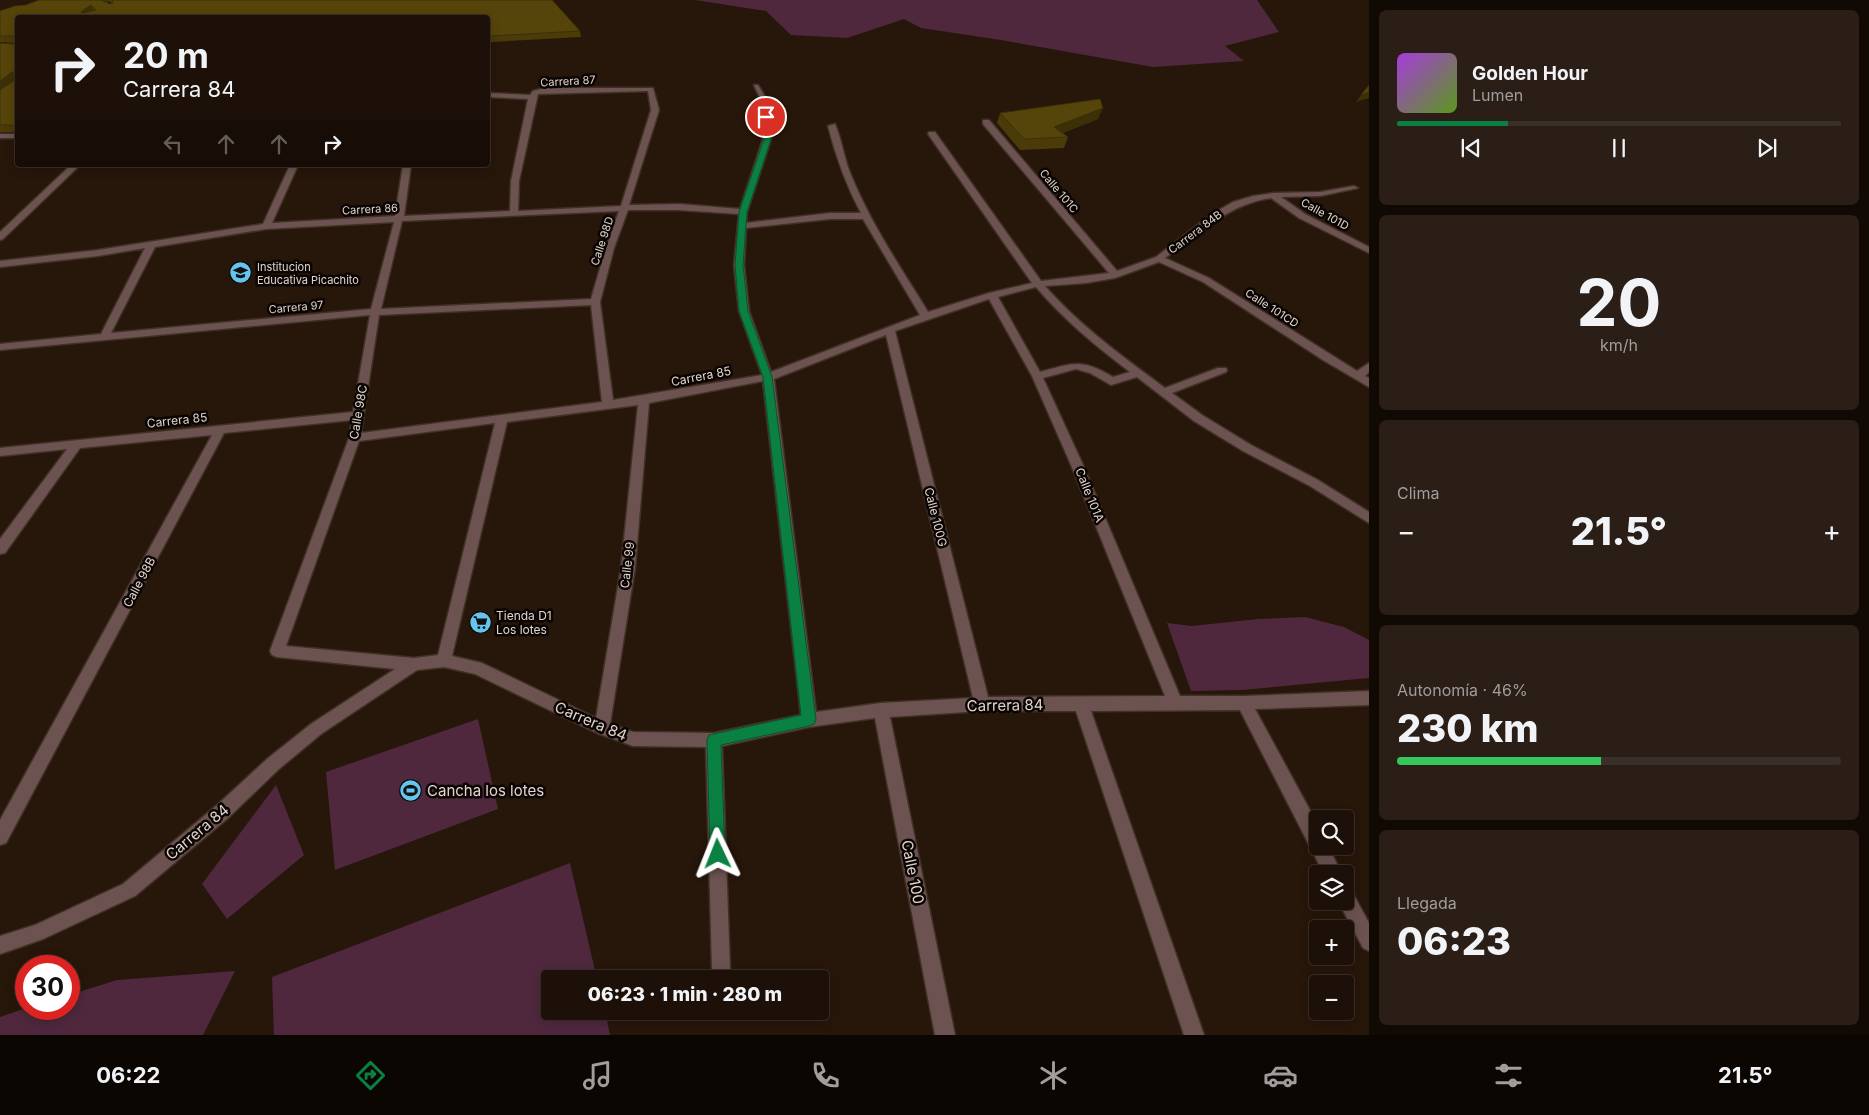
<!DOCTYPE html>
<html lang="es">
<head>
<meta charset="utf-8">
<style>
	:root { --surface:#1d1008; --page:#2a1e16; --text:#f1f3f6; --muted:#a09d9c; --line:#3b3029; --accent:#0b8043 }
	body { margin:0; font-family:Inter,sans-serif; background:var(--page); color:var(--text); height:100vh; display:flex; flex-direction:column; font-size:19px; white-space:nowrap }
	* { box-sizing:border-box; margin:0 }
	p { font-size:16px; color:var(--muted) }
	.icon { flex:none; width:28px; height:28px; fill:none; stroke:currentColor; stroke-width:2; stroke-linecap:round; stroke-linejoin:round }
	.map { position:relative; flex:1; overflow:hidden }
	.side { display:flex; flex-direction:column; gap:10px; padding:10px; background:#100904; width:500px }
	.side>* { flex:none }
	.banner { position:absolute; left:15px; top:15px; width:475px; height:152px; border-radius:5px; box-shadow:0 2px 12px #0003,0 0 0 1px var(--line); background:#1d1008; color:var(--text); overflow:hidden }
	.tools { position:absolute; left:1309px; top:810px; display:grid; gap:10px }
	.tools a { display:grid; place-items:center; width:45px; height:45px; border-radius:5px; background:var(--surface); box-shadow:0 2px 12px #0003,0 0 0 1px var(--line); font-size:25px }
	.speed { position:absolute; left:15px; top:955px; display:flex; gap:10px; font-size:25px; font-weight:700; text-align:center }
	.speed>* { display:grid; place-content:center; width:65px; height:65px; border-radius:50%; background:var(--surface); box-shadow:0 2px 12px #0003,0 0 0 1px var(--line); line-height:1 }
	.speed .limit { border:8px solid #d22; background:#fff; color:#111 }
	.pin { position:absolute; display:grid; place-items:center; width:42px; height:42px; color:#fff; margin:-21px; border:2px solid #fff; border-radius:50%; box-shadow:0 1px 5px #0007 }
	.me { position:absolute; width:55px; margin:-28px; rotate:358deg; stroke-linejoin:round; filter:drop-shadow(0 0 4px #0008) }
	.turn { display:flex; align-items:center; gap:18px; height:105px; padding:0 25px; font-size:22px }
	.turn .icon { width:65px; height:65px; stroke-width:2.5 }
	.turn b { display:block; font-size:35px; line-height:42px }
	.lanes { display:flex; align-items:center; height:48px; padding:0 25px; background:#0003; justify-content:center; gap:25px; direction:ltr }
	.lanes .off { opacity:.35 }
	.big { font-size:38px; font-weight:800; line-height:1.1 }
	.side .tile { flex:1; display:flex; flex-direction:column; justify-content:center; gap:8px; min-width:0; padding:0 18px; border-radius:8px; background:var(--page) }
	.side .dial { align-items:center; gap:0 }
	.dial b { font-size:65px; line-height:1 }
	.song { display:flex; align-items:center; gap:15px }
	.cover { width:60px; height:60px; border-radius:8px; background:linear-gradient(135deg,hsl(280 70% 55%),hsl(90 70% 35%)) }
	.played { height:5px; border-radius:2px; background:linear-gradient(90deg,var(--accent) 25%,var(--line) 25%) }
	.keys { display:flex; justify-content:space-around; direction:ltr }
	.heat { display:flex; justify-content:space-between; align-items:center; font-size:28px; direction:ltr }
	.charge { height:8px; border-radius:4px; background:linear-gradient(90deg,#34c759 46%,var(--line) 0) }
	.trip { position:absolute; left:541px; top:970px; width:288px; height:50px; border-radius:5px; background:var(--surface); box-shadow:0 2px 12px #0003,0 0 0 1px var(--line); font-weight:800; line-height:50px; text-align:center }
	.tab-bar { display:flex; height:80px; justify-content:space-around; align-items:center; background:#0c0603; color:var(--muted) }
	.tab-bar .icon { width:35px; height:35px }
	.tab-bar .current { color:var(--accent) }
	.tab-bar b { font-size:22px; color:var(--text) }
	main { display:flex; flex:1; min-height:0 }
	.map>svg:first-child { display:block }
</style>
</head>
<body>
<main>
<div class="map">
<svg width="1369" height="1035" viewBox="0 0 1369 1035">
	<rect width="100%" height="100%" fill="#27160a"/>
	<g fill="#4f283e">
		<polygon points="695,0 1257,0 1279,32 1225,46 1244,61 1153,67 1001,40 921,28 904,19 847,38 791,35 766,11"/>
		<polygon points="1305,617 1344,627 1369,640 1369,678 1242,690 1191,691 1167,623 1192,626 1258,619"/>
		<polygon points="478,719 498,809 335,870 326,772"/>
		<polygon points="276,785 304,855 227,919 202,884"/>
		<polygon points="570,863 597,979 550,979 550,1011 605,1011 610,1035 274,1035 272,977"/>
		<polygon points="235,971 203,1035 0,1035 0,1017 26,1008 69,1009 69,995 117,980"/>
	</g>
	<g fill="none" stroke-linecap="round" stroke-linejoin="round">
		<defs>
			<g id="street">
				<path d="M754 85H758L767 100 772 136 747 212 746 223 830 213H861C846 185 836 157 828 126L835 124C842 140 844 159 851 175 871 224 901 268 928 312L989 293 1032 283 928 134 929 132H935L1041 281 1109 273 983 124V120H989L1117 271 1156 257 1212 214 1233 202 1253 196 1273 193 1320 192 1354 186 1358 188 1320 196 1281 197 1305 214 1369 247V253L1299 218 1271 198C1229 204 1199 233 1165 258L1209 278 1357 371 1369 363V372L1365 376 1369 378V387L1323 360 1203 282 1159 262 1115 278 1086 283 1045 286C1080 326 1122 356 1165 388L1218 368H1226L1227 370 1226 372 1172 393 1202 415 1251 445 1318 480 1369 512V523L1310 486 1243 451 1194 421 1137 377 1111 385 1090 373 1076 369 1043 378 1083 465 1180 696H1244L1369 691V705L1255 709 1318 825V846H1328L1342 874H1324L1240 710 1091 711 1204 1035H1184L1076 711H982L890 717 955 1035H935L875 718 809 727 722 746 730 969 728 976 721 978 714 976 712 969 706 747 633 746 597 733 475 674 444 667 417 670 321 734 279 769 228 818 135 896 43 939 0 954V936L35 925 123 884 216 806 267 759 311 724 395 669 277 657 272 655 270 651 349 438 352 420 224 433 6 843 0 845V820L212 435 80 448 5 553 0 554V539L67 449 0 456V448L353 412 370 315 0 350V344L101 334 145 248 98 256 0 267V261L98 250 263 224 290 165H298L272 223 395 216 403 165H411L404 216 510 211 511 181 528 99 488 97V93L530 95 533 91 545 88H653L659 110 629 205 679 204 740 209 764 136 761 100ZM648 91 651 110 621 206 518 211 519 181 538 94ZM628 210H679L739 214 734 265 739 311 762 375 613 400 600 302 614 248ZM619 211 606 248 591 299 381 309 402 221ZM830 219H863L920 315 771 372 749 311 744 265 746 228ZM394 222 371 309 111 333 155 247 266 229ZM1036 287C1064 320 1096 346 1130 372L1113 377C1081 358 1074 363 1040 372L998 297ZM989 299 1032 376 1071 465 1165 696 988 697 895 331ZM591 305 602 402 361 433 379 315ZM886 335 973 698 881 703 816 712 774 379ZM763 381 801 715 714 733 633 732 610 724 635 568 649 403ZM638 405 621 568 596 718 482 663 452 656 507 422ZM495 423 438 655 414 658 286 646 359 441Z"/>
				<rect x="0" y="134" width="18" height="4"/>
				<polygon points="71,165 80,165 3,239 0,240 0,232"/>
				<polygon points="1345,887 1351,890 1369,923 1369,951 1363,948 1338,901 1345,901"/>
			</g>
		</defs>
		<use href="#street" stroke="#413125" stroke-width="3"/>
		<use href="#street" fill="#6c5352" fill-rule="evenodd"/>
	</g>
	<g fill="#4a3b09" fill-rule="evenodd">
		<path d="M39 0H552L580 31 581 37 491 42V49H488V18H18V132H0V43L14 44V43L0 42V11L26 5ZM109 1 112 3 110 4 106 3Z"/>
		<polygon points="1000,113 1098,119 1063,133 1068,137 1064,148 1020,150 997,123"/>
	</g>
	<g fill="#3c3007">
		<polygon points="101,0 108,0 109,1 106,2 104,7"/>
		<polygon points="91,5 94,11 86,18 81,12"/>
		<polygon points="12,72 17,79 0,92 0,81"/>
		<polygon points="1369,92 1369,98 1356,102 1361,95"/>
		<polygon points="1103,108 1098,119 1050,138 1054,127"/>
	</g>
	<g fill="#56450a" stroke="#3c3007" fill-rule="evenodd">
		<path d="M39 0H101L110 4 113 3 112 0H552L580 31 490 36V42H488V18H18V127H15L13 125H0V90L15 80V72H12L0 81V43L14 44 16 38 14 36H0V11L15 6 26 5ZM91 5 96 10 83 13 81 12Z"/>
		<polygon points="1369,85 1369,92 1361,95"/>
		<polygon points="1100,99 1103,108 1054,127 1068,137 1024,139 1000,113"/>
	</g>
	<polygon fill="#0b8043" stroke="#07532c" points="766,115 770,117 772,136 747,212 743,265 748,311 772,377 816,720 814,724 809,726 721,745 725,854 723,860 718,862 712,860 710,854 707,740 709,735 801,715 763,377 739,311 735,265 739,212 765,136 763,117"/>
	<defs>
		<symbol id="school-disc" viewBox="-11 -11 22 22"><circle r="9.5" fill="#64c5ee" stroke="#0a0502"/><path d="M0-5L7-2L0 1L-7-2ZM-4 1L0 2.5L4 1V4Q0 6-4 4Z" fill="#111"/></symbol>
		<symbol id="supermarket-disc" viewBox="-11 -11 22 22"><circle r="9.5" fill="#64c5ee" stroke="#0a0502"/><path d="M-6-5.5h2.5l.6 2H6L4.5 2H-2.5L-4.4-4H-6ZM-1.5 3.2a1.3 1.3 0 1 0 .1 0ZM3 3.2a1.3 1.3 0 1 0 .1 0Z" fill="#111"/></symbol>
		<symbol id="stadium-disc" viewBox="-11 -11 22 22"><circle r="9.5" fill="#64c5ee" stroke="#0a0502"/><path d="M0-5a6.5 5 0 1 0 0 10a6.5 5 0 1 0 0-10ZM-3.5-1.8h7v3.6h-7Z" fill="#111"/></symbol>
	</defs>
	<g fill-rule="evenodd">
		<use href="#school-disc" x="228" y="260" width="25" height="25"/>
		<use href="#supermarket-disc" x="468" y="610" width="25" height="25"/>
		<use href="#stadium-disc" x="398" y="778" width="25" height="25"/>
	</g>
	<g text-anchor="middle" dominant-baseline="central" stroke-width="5" stroke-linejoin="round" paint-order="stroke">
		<g font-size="11" fill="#e0d4cc" stroke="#0a0502">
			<text transform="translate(568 81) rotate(-3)">Carrera 87</text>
			<text transform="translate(1059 191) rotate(50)">Calle 101C</text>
			<text transform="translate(370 209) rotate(-3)">Carrera 86</text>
			<text transform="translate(1325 214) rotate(29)">Calle 101D</text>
			<text transform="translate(1195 232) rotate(-37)">Carrera 84B</text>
			<text transform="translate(602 241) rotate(-72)">Calle 98D</text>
			<text transform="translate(296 307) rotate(-5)">Carrera 97</text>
			<text transform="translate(1272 308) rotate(33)">Calle 101CD</text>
		</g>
		<g font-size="11" fill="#e0d4cc" stroke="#0a0502" text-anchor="start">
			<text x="257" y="267">Institucion<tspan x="257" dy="13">Educativa Picachito</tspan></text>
		</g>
		<g font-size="12" fill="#e0d4cc" stroke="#0a0502">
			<text transform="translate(701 376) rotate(-11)">Carrera 85</text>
			<text transform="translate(358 412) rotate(-80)">Calle 98C</text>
			<text transform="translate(177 420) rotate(-6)">Carrera 85</text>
			<text transform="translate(1090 495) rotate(68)">Calle 101A</text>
			<text transform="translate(936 517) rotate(76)">Calle 100G</text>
			<text transform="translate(627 565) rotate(-83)">Calle 99</text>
			<text transform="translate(139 582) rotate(-62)">Calle 98B</text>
		</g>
		<g font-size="12" fill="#e0d4cc" stroke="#0a0502" text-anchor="start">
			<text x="496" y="615">Tienda D1<tspan x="496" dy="14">Los lotes</tspan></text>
		</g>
		<g font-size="15" fill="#e0d4cc" stroke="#0a0502">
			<text transform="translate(1005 705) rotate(-1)">Carrera 84</text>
			<text transform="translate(591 721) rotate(23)">Carrera 84</text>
			<text transform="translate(197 832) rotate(-40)">Carrera 84</text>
			<text transform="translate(913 872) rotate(79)">Calle 100</text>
		</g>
		<g font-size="15" fill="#e0d4cc" stroke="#0a0502" text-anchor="start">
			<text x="427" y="790">Cancha los lotes</text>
		</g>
	</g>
</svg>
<div class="tools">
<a><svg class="icon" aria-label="search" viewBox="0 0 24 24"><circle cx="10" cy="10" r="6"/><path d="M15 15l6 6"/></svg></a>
<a><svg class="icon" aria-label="layers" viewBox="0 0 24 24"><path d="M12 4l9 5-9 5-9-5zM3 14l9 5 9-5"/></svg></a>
<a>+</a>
<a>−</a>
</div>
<div class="speed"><div class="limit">30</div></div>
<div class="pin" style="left:766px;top:117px;background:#d93025"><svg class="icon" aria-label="arrive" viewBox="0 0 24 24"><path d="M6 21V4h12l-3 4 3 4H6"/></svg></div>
<svg class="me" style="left:718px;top:854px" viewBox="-20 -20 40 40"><path d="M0-17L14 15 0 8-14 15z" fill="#0b8043" stroke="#fff" stroke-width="4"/></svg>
<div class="trip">06:23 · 1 min · 280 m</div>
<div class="banner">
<div class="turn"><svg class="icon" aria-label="right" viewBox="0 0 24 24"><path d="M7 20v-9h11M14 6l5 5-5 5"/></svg><div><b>20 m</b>Carrera 84</div></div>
<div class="lanes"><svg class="icon off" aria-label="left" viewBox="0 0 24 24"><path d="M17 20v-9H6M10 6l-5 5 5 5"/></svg><svg class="icon off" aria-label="ahead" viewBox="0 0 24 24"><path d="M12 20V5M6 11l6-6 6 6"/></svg><svg class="icon off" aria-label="ahead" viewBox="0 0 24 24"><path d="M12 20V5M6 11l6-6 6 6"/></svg><svg class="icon" aria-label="right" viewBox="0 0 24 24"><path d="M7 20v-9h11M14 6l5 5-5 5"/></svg></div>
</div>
</div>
<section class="side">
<div class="tile">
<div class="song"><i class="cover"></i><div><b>Golden Hour</b><p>Lumen</p></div></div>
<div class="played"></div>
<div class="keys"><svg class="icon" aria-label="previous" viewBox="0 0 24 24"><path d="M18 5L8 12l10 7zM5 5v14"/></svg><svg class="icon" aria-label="pause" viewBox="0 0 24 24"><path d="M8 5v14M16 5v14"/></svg><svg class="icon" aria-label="next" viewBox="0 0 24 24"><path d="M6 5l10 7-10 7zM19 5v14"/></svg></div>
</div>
<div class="tile dial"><b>20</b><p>km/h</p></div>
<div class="tile"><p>Clima</p>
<div class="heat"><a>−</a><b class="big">21.5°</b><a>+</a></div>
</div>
<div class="tile"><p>Autonomía · 46%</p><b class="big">230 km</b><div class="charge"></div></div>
<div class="tile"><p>Llegada</p><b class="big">06:23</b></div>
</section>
</main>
<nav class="tab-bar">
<b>06:22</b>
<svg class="icon current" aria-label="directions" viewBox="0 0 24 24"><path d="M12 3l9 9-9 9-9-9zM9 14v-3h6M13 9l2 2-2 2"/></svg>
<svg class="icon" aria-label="music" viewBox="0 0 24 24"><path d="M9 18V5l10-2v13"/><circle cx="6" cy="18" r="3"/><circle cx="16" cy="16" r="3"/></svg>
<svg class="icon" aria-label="phone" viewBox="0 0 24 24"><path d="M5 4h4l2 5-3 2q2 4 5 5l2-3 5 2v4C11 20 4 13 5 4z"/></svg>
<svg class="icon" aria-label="climate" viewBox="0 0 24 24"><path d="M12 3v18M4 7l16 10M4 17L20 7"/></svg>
<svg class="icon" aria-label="car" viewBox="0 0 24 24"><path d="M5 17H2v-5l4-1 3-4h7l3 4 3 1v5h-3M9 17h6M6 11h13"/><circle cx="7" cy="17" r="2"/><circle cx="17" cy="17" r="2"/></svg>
<svg class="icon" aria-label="filters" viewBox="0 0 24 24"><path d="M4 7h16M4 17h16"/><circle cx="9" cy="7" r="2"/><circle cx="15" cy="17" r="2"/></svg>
<b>21.5°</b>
</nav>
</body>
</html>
